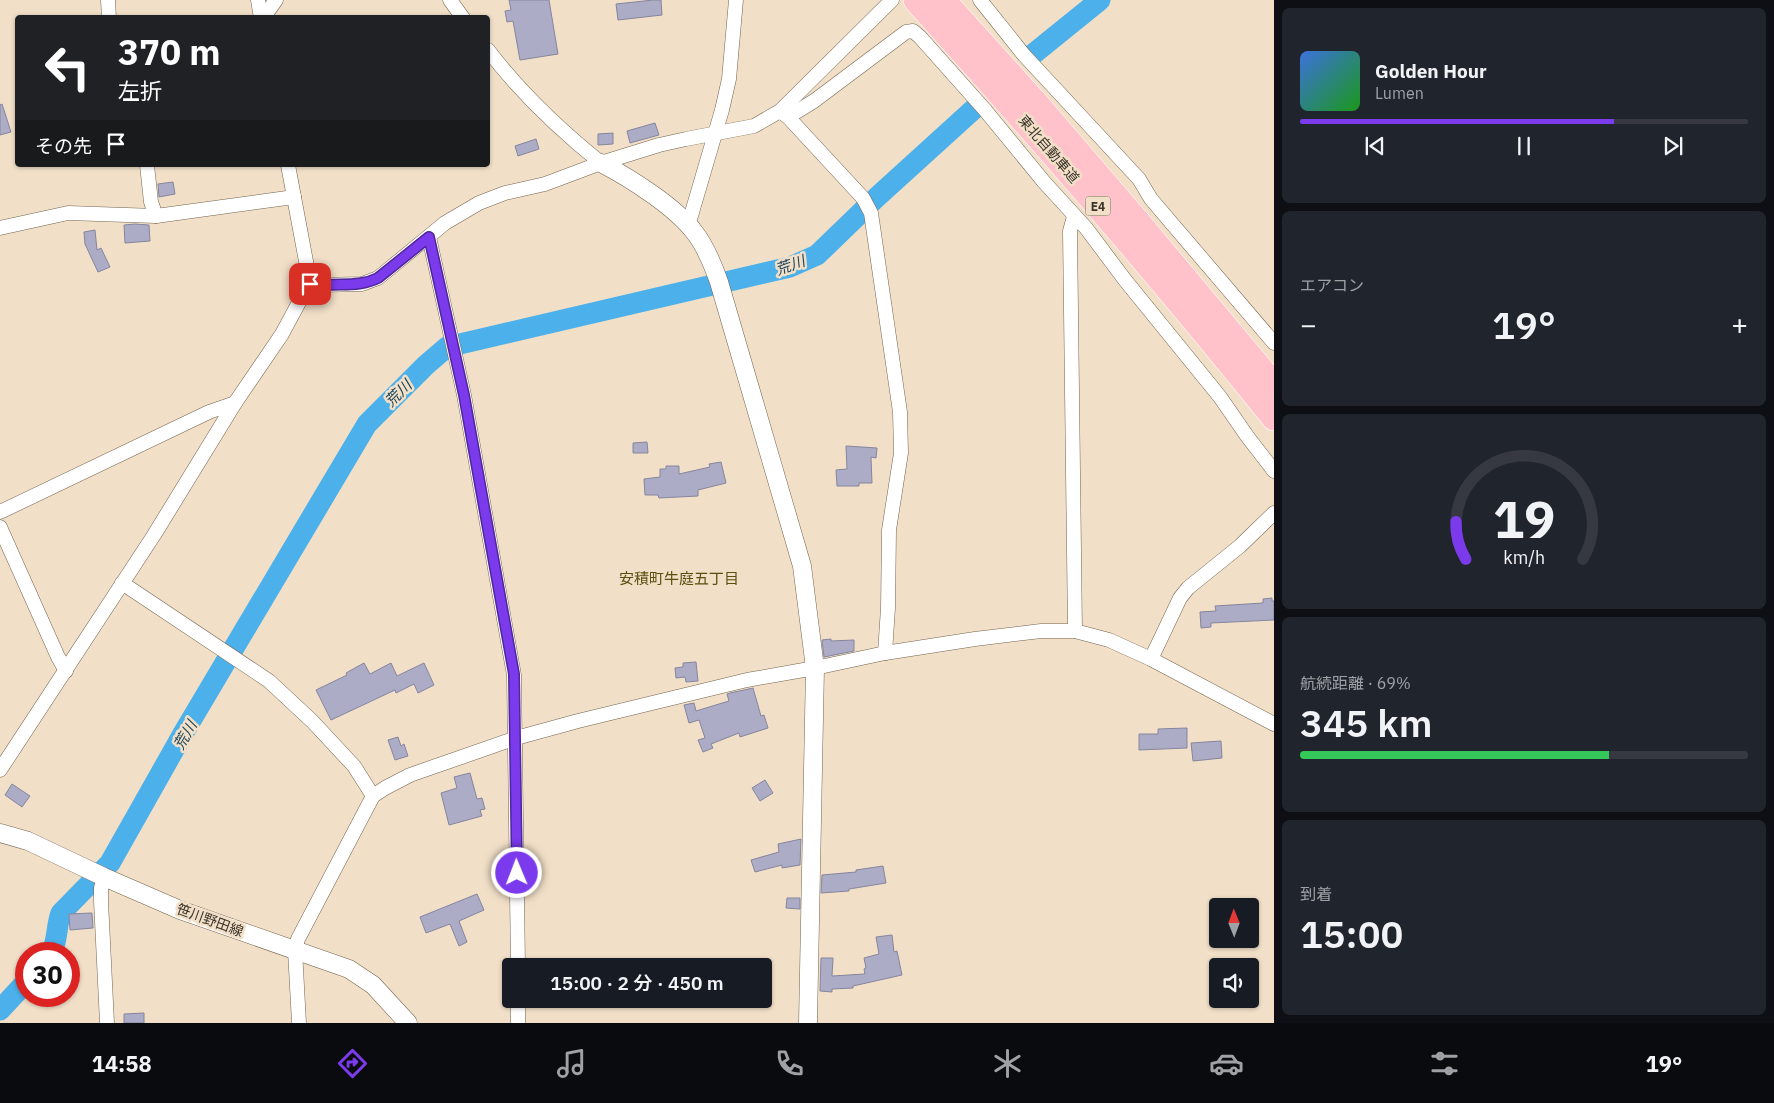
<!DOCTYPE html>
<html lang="ja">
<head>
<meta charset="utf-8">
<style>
	:root { --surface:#171b24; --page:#20242c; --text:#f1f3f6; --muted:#9ea1a6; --line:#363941; --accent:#7c3aed }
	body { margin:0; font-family:"IBM Plex Sans","Noto Sans JP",sans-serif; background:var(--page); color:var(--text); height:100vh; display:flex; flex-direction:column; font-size:19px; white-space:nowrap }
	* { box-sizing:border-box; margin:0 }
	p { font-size:16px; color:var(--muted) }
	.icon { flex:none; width:28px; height:28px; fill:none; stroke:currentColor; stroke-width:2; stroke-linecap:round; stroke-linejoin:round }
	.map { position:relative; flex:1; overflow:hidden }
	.panel { display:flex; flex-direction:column; gap:8px; padding:8px; background:#0d0f14; width:500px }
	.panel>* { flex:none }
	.hud { position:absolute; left:15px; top:15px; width:475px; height:152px; border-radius:5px; box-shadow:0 1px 4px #0004; background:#202124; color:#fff; overflow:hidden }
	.needle { width:32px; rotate:359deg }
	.fabs { position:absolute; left:1209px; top:898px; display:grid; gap:10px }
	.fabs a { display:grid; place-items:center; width:50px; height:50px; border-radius:5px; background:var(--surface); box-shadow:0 1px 4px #0004; font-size:25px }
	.speed { position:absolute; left:15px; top:942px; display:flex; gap:10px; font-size:25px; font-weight:700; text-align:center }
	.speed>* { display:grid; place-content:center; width:65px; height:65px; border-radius:50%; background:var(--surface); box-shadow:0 1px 4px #0004; line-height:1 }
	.speed .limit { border:8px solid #d22; background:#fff; color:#111 }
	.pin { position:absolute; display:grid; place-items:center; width:42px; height:42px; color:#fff; margin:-21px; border-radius:10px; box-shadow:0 2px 8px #0006 }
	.me { position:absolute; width:55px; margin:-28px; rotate:359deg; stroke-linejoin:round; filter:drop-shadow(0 0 4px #0008) }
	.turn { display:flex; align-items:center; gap:18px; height:105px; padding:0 20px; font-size:22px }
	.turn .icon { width:65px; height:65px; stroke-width:2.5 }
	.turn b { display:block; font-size:35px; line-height:42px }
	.then { display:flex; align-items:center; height:48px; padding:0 20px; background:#0003; gap:10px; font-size:19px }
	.big { font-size:38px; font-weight:600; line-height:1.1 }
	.panel .widget { flex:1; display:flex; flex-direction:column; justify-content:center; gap:8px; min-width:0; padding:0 18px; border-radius:8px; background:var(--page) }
	.panel .dial { align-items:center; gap:0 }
	.dial svg { height:130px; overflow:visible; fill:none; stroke:var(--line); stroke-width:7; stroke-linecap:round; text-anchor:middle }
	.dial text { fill:var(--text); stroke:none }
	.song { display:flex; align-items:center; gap:15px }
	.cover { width:60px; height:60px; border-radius:8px; background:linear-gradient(135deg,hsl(220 70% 55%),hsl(120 70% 35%)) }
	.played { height:5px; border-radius:2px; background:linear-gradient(90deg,var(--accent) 70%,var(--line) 70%) }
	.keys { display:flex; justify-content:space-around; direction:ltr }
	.heat { display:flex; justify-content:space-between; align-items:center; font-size:28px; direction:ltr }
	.charge { height:8px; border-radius:4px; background:linear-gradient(90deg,#34c759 69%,var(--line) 0) }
	.trip { position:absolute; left:502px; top:958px; width:270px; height:50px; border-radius:5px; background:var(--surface); box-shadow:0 1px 4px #0004; font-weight:600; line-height:50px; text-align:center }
	.dock { display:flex; height:80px; justify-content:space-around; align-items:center; background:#090b0e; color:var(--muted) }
	.dock .icon { width:35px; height:35px }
	.dock .on { color:var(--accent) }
	.dock b { font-size:22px; color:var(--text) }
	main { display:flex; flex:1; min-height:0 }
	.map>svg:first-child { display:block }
</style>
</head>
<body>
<main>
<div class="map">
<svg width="1274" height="1023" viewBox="0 0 1274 1023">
	<rect width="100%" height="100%" fill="#f1dfc7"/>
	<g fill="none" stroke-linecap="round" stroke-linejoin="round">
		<g stroke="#4cb0eb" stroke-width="21">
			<polyline points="1032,55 1100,0"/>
			<path d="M51 954C58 941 56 926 61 913L110 863 184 732 367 424 426 365 447 347 790 267 817 255 877 197 975 108"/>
			<polyline points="0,1010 26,982"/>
		</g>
	</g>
	<g fill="#acacc6" stroke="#85859e">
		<polygon points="509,0 549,0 558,54 520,60 513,21 507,22 505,11 511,10"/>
		<polygon points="653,0 661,0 662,15 618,20 616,4"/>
		<polygon points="2,104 11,132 0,135 0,105"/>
		<polygon points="655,123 659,135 630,143 627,131"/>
		<polygon points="613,133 613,144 598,145 598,134"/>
		<polygon points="536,139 539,149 518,156 515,146"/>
		<polygon points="173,182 175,194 159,197 158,184"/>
		<polygon points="135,224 149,225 150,241 125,243 124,225"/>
		<polygon points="95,230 97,250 101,248 110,267 98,272 85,244 84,232"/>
		<polygon points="647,442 648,453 633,453 633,443"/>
		<polygon points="846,446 877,448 876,458 871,457 872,483 859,483 859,486 837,486 836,470 847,469"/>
		<polygon points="721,462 726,483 698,490 698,496 659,498 658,495 645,495 644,479 660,477 660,469 666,469 666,466 679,466 679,474 710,467 709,464"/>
		<polygon points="1272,598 1272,601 1274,601 1274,620 1211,623 1211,627 1201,628 1200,612 1216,611 1215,606 1263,603 1263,599"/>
		<polygon points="831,639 831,641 854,640 854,651 824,657 822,640"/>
		<polygon points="696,662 698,681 686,682 685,677 676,678 675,668 683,667 683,663"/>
		<polygon points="364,663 370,674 391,663 397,676 424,663 434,685 418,693 414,684 396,693 395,690 331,720 316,690 347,675 346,673"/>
		<polygon points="753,688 761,716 764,715 768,728 740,737 739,733 711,744 713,748 703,752 698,740 705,738 699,720 689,723 684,705 694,703 696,711 729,701 727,694 730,693"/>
		<polygon points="1187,728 1187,748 1139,750 1139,734 1158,734 1158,729"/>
		<polygon points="398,737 401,746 404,744 408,756 395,760 388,740"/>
		<polygon points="1221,741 1222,758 1193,761 1191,743"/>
		<polygon points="470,773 477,799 482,798 485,809 480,810 482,816 449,825 441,793 457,788 454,777"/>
		<polygon points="765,780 773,793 760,801 752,788"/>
		<polygon points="12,784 30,796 22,807 5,795"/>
		<polygon points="801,839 800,865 782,868 782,865 755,872 751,860 779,852 778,844"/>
		<polygon points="883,866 886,883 849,889 849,891 821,893 822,875 856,872 856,870"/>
		<polygon points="477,894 484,910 459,921 467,942 459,946 450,924 426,933 420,917"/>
		<polygon points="787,898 800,898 800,909 786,908"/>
		<polygon points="92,913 93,928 70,930 69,914"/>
		<polygon points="892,935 894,952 897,951 902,975 853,986 853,988 832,989 832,992 820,991 821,958 833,958 832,976 865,974 864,969 866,968 864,958 879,954 876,937"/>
		<polygon points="144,1013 144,1023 124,1023 124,1014"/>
	</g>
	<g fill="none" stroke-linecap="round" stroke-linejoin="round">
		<defs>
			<g id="minor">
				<polyline points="108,0 109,18"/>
				<polyline points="258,0 261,18"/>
				<polyline points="450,0 463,18"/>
				<polyline points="980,0 1024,55 1139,179 1151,199 1274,343"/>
				<polyline points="263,18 276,0"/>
				<path d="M488 50C520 92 560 130 601 163"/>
				<polyline points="781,112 788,117 863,198 871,213 900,412 901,453 889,530 888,608 885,653"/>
				<polyline points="788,117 814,101 906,32 913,31 920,37 985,110 1044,182 1086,228 1125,280 1220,397 1247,436 1274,471"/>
				<polyline points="147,165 151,202 156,216"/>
				<polyline points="288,165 311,288"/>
				<polyline points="688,226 722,110 729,79 736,0"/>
				<polyline points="0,228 68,213 156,216 294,197"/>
				<polyline points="429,237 464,395 514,675 518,966"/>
				<polyline points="0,512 209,412 235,403"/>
				<polyline points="0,527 58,657 66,671"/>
				<polyline points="122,583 269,681 312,721 354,766 373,796"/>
				<polyline points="1075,631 1070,231 1073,220 1075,217"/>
				<polyline points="1151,659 1180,598 1188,588 1240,546 1274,513"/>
				<polyline points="0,770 154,535 235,403 282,334 304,293 311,288 319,285 362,284 378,278 445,223 479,203 505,193 545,184 601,163 659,145 686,139 754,126 780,111 892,0"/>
				<polyline points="104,877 101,888 101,901 107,1023"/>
				<polyline points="518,999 518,1023"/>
				<polyline points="299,1023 295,950 298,939 373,796 385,788 410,775 516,738 578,721 747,680 815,668 885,653 975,639 1041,631 1075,631 1109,640 1151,659 1274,724"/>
			</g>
			<g id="tertiary">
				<path d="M601 163C630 178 676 207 695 233 706 247 713 265 719 282L802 566 815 668 808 1023"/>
				<polyline points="0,833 28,841 104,877 180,910 349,969 373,985 408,1023"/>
			</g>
			<g id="motorway">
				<path d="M916 0C1039 136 1159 275 1274 418"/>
				<polyline points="943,0 1034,101 1137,221 1274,385"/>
			</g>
		</defs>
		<use href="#minor" stroke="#74644f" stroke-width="15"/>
		<use href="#tertiary" stroke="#74644f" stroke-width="19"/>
		<use href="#motorway" stroke="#fff" stroke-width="26"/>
		<use href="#minor" stroke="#fff" stroke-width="14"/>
		<use href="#tertiary" stroke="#fff" stroke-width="18"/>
		<use href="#motorway" stroke="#ffc2ca" stroke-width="25"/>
	</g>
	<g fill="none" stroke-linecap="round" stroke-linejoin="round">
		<defs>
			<path id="route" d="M310 284 311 288C333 281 356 289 378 278L429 237 464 395 514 674 517 873"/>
		</defs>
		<use href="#route" stroke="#51269a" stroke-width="12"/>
		<use href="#route" stroke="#7c3aed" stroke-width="9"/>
	</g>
	<g text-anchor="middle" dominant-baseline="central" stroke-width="5" stroke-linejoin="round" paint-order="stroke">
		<rect fill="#f1dfc7" stroke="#72675a" stroke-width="1" x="1085.5" y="196.5" width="25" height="19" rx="4"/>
		<g font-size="12" font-weight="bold" fill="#3b342b">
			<text x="1098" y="206">E4</text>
		</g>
		<g font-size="14" fill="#3b342b" stroke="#f1dfc7">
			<text transform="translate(1049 149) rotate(49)">東北自動車道</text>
			<text transform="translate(210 920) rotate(20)">笹川野田線</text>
		</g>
		<g font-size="15" font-style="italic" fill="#153f57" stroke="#f1dfc7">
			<text transform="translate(790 265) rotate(-20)">荒川</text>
			<text transform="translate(398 393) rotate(-45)">荒川</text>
			<text transform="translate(185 735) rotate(-60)">荒川</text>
		</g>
		<g font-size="15" fill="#5c4e0f" stroke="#f1dfc7">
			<text x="679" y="578">安積町牛庭五丁目</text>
		</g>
	</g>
</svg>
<div class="fabs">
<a><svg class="needle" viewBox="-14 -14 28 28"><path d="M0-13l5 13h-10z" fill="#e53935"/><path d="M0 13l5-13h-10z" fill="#9ea1a6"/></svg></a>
<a><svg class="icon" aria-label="sound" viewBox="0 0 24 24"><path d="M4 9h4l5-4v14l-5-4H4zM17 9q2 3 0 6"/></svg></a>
</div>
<div class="speed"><div class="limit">30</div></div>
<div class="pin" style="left:310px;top:284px;background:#d93025"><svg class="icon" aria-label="arrive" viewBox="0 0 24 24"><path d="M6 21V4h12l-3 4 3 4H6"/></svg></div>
<svg class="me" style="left:517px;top:873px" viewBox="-20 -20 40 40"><circle r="17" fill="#7c3aed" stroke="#fff" stroke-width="3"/><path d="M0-11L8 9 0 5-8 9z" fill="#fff"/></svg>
<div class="trip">15:00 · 2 分 · 450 m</div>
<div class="hud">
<div class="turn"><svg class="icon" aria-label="left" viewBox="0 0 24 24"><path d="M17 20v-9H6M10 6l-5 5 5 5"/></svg><div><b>370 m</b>左折</div></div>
<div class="then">その先<svg class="icon" aria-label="arrive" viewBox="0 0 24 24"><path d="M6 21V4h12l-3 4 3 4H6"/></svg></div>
</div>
</div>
<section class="panel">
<div class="widget">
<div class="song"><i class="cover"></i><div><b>Golden Hour</b><p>Lumen</p></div></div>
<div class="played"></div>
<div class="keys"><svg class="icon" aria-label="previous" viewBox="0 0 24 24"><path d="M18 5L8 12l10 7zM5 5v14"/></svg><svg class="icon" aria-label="pause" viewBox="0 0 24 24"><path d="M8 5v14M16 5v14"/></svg><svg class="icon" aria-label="next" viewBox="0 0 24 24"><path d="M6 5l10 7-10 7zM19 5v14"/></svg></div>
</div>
<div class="widget"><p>エアコン</p>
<div class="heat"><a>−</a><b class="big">19°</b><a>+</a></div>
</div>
<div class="widget dial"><svg viewBox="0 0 100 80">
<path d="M14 69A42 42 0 1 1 86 69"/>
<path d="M14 69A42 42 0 0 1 8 46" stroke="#7c3aed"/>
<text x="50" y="56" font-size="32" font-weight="700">19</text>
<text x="50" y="72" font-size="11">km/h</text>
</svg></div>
<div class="widget"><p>航続距離 · 69%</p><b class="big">345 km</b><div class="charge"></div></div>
<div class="widget"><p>到着</p><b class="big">15:00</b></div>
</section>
</main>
<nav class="dock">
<b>14:58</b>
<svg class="icon on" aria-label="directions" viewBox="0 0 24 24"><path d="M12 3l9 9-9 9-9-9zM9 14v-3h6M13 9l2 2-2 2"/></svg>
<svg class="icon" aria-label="music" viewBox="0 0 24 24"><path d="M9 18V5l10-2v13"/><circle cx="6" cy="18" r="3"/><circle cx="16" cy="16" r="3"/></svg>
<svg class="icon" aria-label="phone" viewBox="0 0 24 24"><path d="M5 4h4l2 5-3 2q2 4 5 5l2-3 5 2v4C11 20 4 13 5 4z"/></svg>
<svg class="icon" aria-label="climate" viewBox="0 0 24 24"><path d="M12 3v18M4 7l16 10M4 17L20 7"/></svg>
<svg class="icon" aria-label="car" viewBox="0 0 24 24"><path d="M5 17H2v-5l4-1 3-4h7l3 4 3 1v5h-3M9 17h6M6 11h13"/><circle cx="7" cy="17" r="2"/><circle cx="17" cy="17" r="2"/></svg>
<svg class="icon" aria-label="filters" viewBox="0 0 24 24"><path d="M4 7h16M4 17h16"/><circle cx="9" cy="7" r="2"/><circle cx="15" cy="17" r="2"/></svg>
<b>19°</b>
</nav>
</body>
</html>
